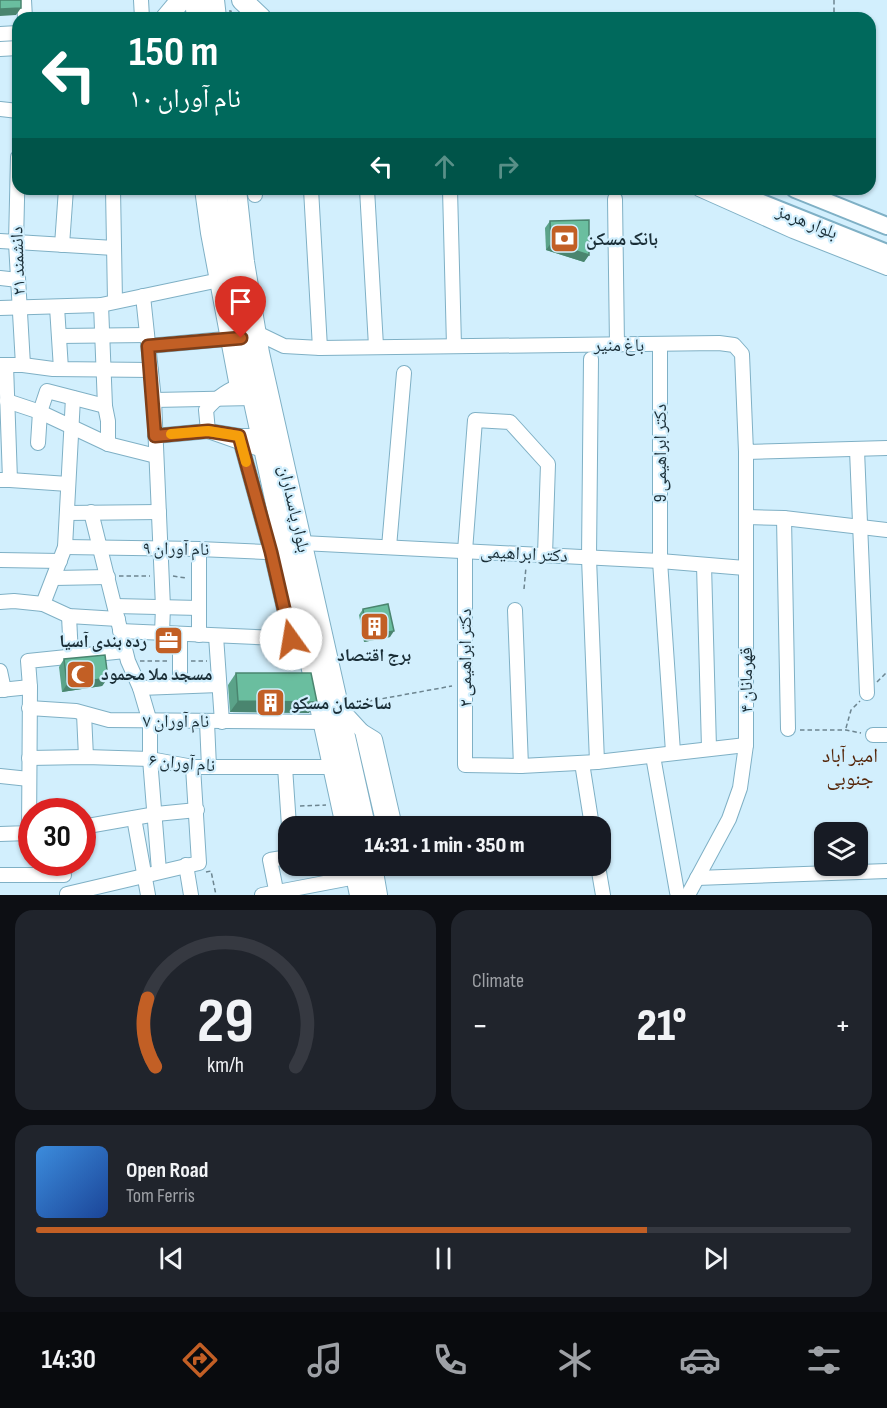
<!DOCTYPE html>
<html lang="en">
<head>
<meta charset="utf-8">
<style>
	:root { --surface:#171b24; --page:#20242c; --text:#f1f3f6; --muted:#9ea1a6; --line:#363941; --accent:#c25f25 }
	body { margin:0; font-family:"Sofia Sans Condensed","Noto Naskh Arabic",sans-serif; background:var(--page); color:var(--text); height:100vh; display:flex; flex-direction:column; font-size:22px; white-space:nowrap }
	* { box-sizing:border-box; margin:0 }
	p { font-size:20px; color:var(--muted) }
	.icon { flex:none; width:33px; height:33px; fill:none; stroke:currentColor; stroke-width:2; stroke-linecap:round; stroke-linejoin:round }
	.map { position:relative; height:895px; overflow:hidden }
	.drawer { display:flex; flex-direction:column; gap:15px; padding:15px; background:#0d0f14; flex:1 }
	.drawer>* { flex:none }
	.top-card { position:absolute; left:12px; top:12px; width:864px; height:183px; border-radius:18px; box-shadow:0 2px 4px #0004; background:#00695c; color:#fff; overflow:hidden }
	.controls { position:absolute; left:814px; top:822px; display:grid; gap:12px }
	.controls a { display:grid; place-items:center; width:54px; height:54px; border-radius:12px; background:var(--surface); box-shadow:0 2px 4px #0004; font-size:30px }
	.speed { position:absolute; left:18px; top:798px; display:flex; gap:12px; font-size:30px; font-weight:700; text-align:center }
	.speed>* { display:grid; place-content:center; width:78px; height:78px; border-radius:50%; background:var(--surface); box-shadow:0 2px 4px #0004; line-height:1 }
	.speed .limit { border:9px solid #d22; background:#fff; color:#111 }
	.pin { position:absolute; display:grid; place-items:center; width:51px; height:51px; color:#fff; margin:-62px -26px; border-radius:50% 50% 50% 0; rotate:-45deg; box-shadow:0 0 6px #0007 }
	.pin .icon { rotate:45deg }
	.me { position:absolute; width:66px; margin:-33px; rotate:347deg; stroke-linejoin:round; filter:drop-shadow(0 0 4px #0008) }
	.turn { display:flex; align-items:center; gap:21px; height:126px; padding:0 18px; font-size:27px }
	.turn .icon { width:78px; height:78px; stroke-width:2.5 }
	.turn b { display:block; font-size:42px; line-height:51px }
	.lanes { display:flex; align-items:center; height:57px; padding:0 18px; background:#0003; justify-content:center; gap:30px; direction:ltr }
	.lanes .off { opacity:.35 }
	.big { font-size:45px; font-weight:800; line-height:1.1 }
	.drawer .widget { flex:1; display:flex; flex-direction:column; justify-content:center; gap:9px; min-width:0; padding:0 21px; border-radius:18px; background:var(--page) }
	.drawer .dial { align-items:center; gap:0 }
	.dial svg { height:156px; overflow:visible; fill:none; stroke:var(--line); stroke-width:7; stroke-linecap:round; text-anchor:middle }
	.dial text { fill:var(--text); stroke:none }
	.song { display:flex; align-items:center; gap:18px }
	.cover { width:72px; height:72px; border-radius:9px; background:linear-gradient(135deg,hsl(210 70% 55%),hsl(220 70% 35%)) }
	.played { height:6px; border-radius:3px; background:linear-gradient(90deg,var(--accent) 75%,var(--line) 75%) }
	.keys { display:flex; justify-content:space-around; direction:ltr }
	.heat { display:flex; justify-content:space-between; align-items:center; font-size:33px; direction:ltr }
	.drawer .tiles { flex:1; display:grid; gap:15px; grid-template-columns:1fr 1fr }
	.widget:last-child { grid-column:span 2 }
	.trip { position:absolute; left:278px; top:816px; width:333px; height:60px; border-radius:18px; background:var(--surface); box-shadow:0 2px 4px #0004; font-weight:800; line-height:60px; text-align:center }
	.dock { display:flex; height:96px; justify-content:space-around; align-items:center; background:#090b0e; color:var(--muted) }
	.dock .icon { width:42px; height:42px }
	.dock .active { color:var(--accent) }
	.dock b { font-size:27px; color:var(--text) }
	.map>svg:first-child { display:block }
</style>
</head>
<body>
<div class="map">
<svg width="887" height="895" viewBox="0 0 887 895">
	<rect width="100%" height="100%" fill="#d2effd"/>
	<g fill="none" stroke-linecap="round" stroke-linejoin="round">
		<defs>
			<g id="minor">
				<polyline points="24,0 25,18"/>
				<polyline points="141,0 142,18"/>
				<polyline points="0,34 18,33"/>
				<polyline points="0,49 18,48"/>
				<polyline points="0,109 18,111"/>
				<polyline points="18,157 16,243 23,365"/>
				<polyline points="113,189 115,301"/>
				<polyline points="202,189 208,233 237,387"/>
				<polyline points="255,189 255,195"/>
				<polyline points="311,189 320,348"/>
				<polyline points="367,189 376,346"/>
				<polyline points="450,189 454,346"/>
				<polyline points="699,189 793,231 887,268"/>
				<polyline points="615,199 617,345"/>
				<polyline points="0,241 114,248"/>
				<polyline points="62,245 66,189"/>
				<polyline points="0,278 18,280"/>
				<polyline points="143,296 154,400 163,607 162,633"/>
				<polyline points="101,305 105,406 108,421 108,444"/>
				<polyline points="57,307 61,369"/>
				<polyline points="0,308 101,305 229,278"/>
				<polyline points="255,332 284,346 320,348 719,343 734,345 742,354 746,452 887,448"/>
				<polyline points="59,336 147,335"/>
				<polyline points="660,345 660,561 673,752"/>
				<polyline points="149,346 236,338"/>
				<polyline points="591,359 589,558 597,762"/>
				<polyline points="0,365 23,365 53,369 151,370"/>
				<path d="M245 384C228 389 217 397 206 410L208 431 265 451"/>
				<polyline points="154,400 253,398"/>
				<polyline points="7,401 40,412 108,444 156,456"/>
				<polyline points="155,436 208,431 239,436 262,436"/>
				<polyline points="239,436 271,552 291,639"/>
				<polyline points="38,443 40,412 47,391 105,406"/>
				<polyline points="857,450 867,693"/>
				<polyline points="0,480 10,480 6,365"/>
				<polyline points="10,480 68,484"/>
				<polyline points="91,512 128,661 140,688 150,722 150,759 159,871"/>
				<polyline points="67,513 159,512"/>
				<polyline points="746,517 784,518 887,530"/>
				<polyline points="784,518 788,729"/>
				<polyline points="302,543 660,561 745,568"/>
				<polyline points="65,547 199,549 287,553"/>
				<polyline points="389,547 404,373"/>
				<polyline points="199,549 199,635"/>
				<polyline points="545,555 548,464 510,422 475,420 465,551 465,765 521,766 597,762 746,745"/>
				<polyline points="0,560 60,561"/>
				<polyline points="704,565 709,748"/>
				<polyline points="54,578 108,577"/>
				<polyline points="0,602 14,601 43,604 69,616 118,619"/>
				<polyline points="43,604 65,547 73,398"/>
				<polyline points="115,606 199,608"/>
				<polyline points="515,610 521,766"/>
				<polyline points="69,616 71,656"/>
				<polyline points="120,631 298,639"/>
				<polyline points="216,636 222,722"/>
				<polyline points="0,671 4,690"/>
				<polyline points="180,686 180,634"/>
				<polyline points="140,688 219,685"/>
				<polyline points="0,690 30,687"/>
				<polyline points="339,706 362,731 384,826"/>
				<polyline points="29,708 76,711 109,720 325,722"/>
				<polyline points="84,714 86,757"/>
				<polyline points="207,722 209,767"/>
				<polyline points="362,731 375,739 393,818 388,826"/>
				<polyline points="873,735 887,735"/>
				<polyline points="653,756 677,892"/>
				<polyline points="29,758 86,757 150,759 193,767 334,767"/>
				<polyline points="582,763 592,826"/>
				<polyline points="285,767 289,826"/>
				<polyline points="0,776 29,779"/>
				<polyline points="134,818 148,895"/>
				<polyline points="82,827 156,814 197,810"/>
				<polyline points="0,834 29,833 30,687 28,661 125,651"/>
				<polyline points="186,865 191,895"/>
				<polyline points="598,866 603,895"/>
				<polyline points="0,875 64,875"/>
				<polyline points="697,878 887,871"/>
				<polyline points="67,894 199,863 193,767"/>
				<polyline points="262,895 356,877"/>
				<polyline points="277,895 270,860 288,857"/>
				<polyline points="688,895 729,819 740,788 746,745 746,452"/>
			</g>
			<g id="major">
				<polyline points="727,189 887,253"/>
				<polyline points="795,189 887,226"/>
			</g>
			<g id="highway">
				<polyline points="195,0 197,18"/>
				<polyline points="214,0 216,18"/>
				<polyline points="242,0 261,18"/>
				<polyline points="166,18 181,0"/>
				<polyline points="216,189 229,278 244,356 346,826"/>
				<polyline points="236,189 244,262 259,353 365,826"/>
				<polyline points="354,866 360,895"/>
				<polyline points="372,866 377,895"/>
			</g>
		</defs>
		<use href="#minor" stroke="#7fb0c5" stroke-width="16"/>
		<use href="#major" stroke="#7fb0c5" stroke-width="20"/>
		<use href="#highway" stroke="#7fb0c5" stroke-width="22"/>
		<g stroke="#6d8590" stroke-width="1.5" stroke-dasharray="4.5 3" stroke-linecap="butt">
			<polyline points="834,0 834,18"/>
			<polyline points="229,11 231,11 231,18"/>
			<polyline points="119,576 150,576"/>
			<polyline points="173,576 186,578"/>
			<polyline points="524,589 526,567"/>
			<polyline points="140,661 168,661"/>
			<polyline points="191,661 207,661"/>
			<polyline points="877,682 887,672"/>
			<polyline points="353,704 452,686"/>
			<polyline points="846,728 851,710 860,701"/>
			<polyline points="800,730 846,730 861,733"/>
			<polyline points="300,806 326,805"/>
			<polyline points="206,872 211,871 216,895"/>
		</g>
		<use href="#minor" stroke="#fff" stroke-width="14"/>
		<use href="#major" stroke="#fff" stroke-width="16"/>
		<use href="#highway" stroke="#fff" stroke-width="20"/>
	</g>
	<g fill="#5ba389">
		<polygon points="550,221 589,255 584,262 546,250 545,228"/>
		<polygon points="363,609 390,637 364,642 359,615"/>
		<polygon points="64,659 108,678 102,686 62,692 59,667"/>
		<polygon points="236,673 309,713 230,712 228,685"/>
	</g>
	<g fill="#4a856f">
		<polygon points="21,8 16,15 0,16 0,9"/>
		<polygon points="551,243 589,255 584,262 546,250"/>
		<polygon points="394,631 390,637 364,642 367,636"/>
		<polygon points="108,678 102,686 62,692 67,684"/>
		<polygon points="238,701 317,702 309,713 230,712"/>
	</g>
	<g fill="#6abe9f" stroke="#4a856f" stroke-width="1.5">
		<polygon points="0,0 21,0 21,8 0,9"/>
		<polygon points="589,220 589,255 551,243 550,221"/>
		<polygon points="388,604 394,631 367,636 363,609"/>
		<polygon points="105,655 108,678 67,684 64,659"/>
		<polygon points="236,673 311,673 317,702 238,701"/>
	</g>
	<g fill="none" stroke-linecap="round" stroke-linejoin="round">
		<defs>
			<polyline id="route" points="241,338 148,346 155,436 208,431 239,436 271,552 291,639"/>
		</defs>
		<use href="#route" stroke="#7e3e18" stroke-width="15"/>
		<use href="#route" stroke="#c25f25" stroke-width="10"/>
		<polyline stroke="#f59e0b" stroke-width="10" points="171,434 208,431 239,436 246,462"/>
	</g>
	<defs>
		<symbol id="bank-square" viewBox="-11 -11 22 22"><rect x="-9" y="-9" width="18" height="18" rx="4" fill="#c25f25" stroke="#d2effd"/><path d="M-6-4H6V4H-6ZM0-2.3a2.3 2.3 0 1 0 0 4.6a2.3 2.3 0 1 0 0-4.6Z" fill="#fff"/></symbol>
		<symbol id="building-square" viewBox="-11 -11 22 22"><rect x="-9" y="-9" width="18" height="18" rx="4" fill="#c25f25" stroke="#d2effd"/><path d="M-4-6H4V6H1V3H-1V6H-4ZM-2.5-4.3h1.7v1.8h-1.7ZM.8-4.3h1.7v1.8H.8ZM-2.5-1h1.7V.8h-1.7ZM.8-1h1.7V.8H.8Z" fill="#fff"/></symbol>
		<symbol id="office-square" viewBox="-11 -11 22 22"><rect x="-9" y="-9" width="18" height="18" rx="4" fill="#c25f25" stroke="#d2effd"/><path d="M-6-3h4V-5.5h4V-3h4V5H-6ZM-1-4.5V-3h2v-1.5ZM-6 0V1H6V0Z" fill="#fff"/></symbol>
		<symbol id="mosque-square" viewBox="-11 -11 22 22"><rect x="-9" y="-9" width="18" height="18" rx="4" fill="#c25f25" stroke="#d2effd"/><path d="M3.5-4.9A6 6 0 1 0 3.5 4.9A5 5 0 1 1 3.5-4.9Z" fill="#fff"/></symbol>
	</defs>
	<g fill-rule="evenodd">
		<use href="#bank-square" x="548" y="222" width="33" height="33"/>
		<use href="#building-square" x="358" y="610" width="33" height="33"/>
		<use href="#office-square" x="152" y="624" width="33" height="33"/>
		<use href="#mosque-square" x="64" y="658" width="33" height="33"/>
		<use href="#building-square" x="254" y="686" width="33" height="33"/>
	</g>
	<g text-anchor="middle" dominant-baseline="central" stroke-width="4.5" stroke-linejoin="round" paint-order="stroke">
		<g font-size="18" fill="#1a2e37" stroke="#d2effd">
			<text transform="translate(807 222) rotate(22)">بلوار هرمز</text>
			<text transform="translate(18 261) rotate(-92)">دانشمند ۲۱</text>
			<text x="619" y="345">باغ منیر</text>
			<text transform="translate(660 453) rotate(-90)">دکتر ابراهیمی 9</text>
			<text transform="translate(294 509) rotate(77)">بلوار پاسداران</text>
			<text transform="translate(176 549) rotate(1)">نام آوران ۹</text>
			<text transform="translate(524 554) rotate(3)">دکتر ابراهیمی</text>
			<text transform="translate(465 658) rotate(-90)">دکتر ابراهیمی ۲</text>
			<text transform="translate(746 680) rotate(-90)">قهرمانان ۴</text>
			<text x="176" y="721">نام آوران ۷</text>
			<text transform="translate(182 763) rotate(5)">نام آوران ۶</text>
		</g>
		<g font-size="18" font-weight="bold" fill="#1a2e37" stroke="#d2effd" text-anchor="start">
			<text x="586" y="239">بانک مسکن</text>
			<text x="147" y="641" text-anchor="end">رده بندی آسیا</text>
			<text x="374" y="655" text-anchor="middle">برج اقتصاد</text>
			<text x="101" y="674">مسجد ملا محمود</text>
			<text x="291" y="703">ساختمان مسکو</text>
		</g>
		<g font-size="20" fill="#55260a" stroke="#d2effd">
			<text x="850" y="756">امير آباد<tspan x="850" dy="23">جنوبی</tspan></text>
		</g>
	</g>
</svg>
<div class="controls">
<a><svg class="icon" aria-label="layers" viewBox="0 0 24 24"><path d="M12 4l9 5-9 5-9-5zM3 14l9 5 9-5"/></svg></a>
</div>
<div class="speed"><div class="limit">30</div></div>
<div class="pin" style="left:241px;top:338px;background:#d93025"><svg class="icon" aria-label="arrive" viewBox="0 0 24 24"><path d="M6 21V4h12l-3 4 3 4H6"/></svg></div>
<svg class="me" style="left:291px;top:639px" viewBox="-20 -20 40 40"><circle r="19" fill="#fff"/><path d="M0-13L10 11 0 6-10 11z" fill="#c25f25"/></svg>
<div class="trip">14:31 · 1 min · 350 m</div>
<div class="top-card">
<div class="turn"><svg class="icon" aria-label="left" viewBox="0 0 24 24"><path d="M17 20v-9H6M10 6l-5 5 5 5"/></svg><div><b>150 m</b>نام آوران ۱۰</div></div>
<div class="lanes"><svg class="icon" aria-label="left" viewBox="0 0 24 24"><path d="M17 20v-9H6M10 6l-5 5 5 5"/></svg><svg class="icon off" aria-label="ahead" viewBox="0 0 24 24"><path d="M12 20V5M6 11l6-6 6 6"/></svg><svg class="icon off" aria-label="right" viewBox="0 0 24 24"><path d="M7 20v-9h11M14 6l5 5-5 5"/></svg></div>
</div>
</div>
<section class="drawer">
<div class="tiles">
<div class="widget dial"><svg viewBox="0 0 100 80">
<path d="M14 69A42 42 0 1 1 86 69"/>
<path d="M14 69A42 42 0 0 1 10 34" stroke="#c25f25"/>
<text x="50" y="56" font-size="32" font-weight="700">29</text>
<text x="50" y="72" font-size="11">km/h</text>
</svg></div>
<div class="widget"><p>Climate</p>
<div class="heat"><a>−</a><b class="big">21°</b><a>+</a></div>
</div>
<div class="widget">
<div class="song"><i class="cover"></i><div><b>Open Road</b><p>Tom Ferris</p></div></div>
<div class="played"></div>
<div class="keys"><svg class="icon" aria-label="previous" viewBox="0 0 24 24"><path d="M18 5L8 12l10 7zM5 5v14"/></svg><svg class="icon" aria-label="pause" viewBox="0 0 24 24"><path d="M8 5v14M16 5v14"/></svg><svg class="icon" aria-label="next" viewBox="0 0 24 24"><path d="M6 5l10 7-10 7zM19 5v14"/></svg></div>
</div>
</div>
</section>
<nav class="dock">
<b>14:30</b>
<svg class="icon active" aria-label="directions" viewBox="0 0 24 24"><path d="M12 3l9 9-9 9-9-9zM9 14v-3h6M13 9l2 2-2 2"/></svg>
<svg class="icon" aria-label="music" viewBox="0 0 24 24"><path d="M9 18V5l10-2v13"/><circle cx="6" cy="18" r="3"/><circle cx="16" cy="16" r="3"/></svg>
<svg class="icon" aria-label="phone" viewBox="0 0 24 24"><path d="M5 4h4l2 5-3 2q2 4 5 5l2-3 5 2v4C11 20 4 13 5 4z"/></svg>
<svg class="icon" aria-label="climate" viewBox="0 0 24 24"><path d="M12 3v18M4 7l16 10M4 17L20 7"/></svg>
<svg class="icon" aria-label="car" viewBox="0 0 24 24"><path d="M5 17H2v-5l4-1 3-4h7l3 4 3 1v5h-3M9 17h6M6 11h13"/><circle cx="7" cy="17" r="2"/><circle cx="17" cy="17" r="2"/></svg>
<svg class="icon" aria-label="filters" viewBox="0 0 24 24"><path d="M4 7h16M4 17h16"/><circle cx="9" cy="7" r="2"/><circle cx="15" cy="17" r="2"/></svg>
</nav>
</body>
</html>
